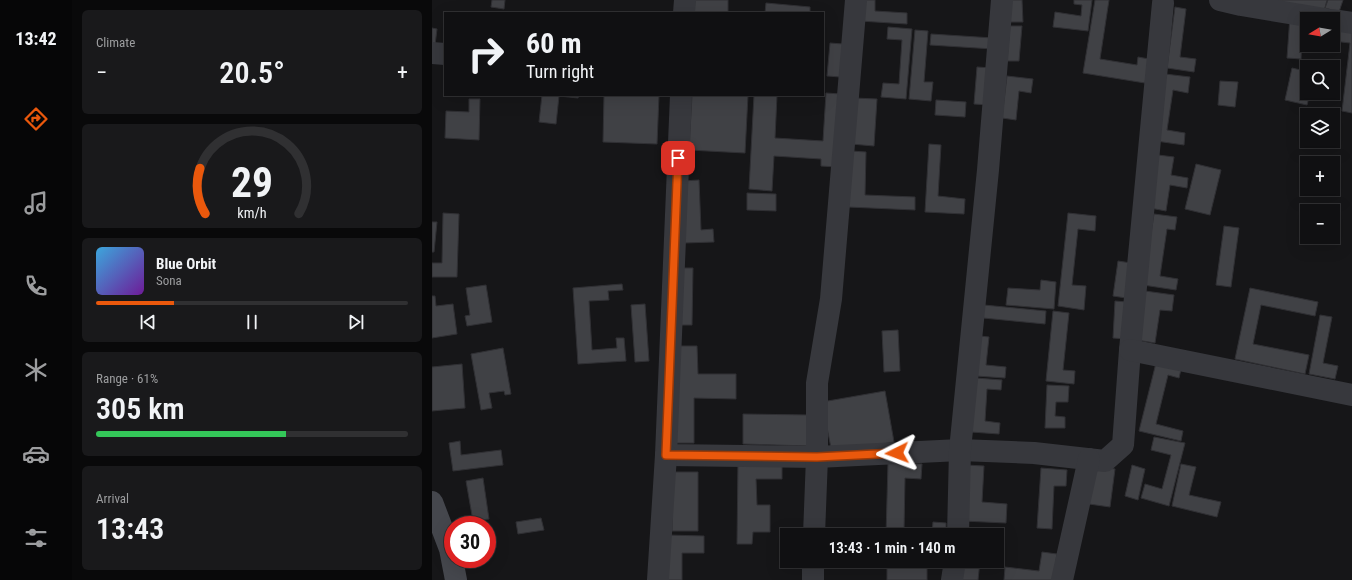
<!DOCTYPE html>
<html lang="en">
<head>
<meta charset="utf-8">
<style>
	:root { --surface:#101012; --page:#19191b; --text:#f1f3f6; --muted:#9c9d9f; --line:#303032; --accent:#ea580c }
	body { margin:0; font-family:"Roboto Condensed",sans-serif; background:var(--page); color:var(--text); height:100vh; display:flex; flex-direction:column; font-size:15px; white-space:nowrap }
	* { box-sizing:border-box; margin:0 }
	p { font-size:13px; color:var(--muted) }
	.icon { flex:none; width:22px; height:22px; fill:none; stroke:currentColor; stroke-width:2; stroke-linecap:round; stroke-linejoin:round }
	.map { position:relative; flex:1; overflow:hidden }
	.details { display:flex; flex-direction:column; gap:10px; padding:10px; background:#09090a; width:360px }
	.details>* { flex:none }
	.hud { position:absolute; left:12px; top:12px; width:380px; height:84px; border-radius:0px; box-shadow:0 4px 16px #0002,0 0 0 1px var(--line); background:#101012; color:var(--text); overflow:hidden }
	.needle { width:26px; rotate:259deg }
	.buttons { position:absolute; left:868px; top:12px; display:grid; gap:8px }
	.buttons a { display:grid; place-items:center; width:40px; height:40px; border-radius:0px; background:var(--surface); box-shadow:0 4px 16px #0002,0 0 0 1px var(--line); font-size:20px }
	.speed { position:absolute; left:12px; top:516px; display:flex; gap:8px; font-size:20px; font-weight:700; text-align:center }
	.speed>* { display:grid; place-content:center; width:52px; height:52px; border-radius:50%; background:var(--surface); box-shadow:0 4px 16px #0002,0 0 0 1px var(--line); line-height:1 }
	.speed .limit { border:6px solid #d22; background:#fff; color:#111 }
	.pin { position:absolute; display:grid; place-items:center; width:34px; height:34px; color:#fff; margin:-17px; border-radius:8px; box-shadow:0 2px 6px #0006 }
	.me { position:absolute; width:44px; margin:-22px; rotate:267deg; stroke-linejoin:round; filter:drop-shadow(0 0 3px #0008) }
	.turn { display:flex; align-items:center; gap:14px; height:84px; padding:0 16px; font-size:18px }
	.turn .icon { width:52px; height:52px; stroke-width:2.5 }
	.turn b { display:block; font-size:28px; line-height:34px }
	.big { font-size:30px; font-weight:600; line-height:1.1 }
	.details .tile { flex:1; display:flex; flex-direction:column; justify-content:center; gap:6px; min-width:0; padding:0 14px; border-radius:6px; background:var(--page) }
	.details .dial { align-items:center; gap:0 }
	.dial svg { height:104px; overflow:visible; fill:none; stroke:var(--line); stroke-width:7; stroke-linecap:round; text-anchor:middle }
	.dial text { fill:var(--text); stroke:none }
	.song { display:flex; align-items:center; gap:12px }
	.cover { width:48px; height:48px; border-radius:6px; background:linear-gradient(135deg,hsl(200 70% 55%),hsl(280 70% 35%)) }
	.played { height:4px; border-radius:2px; background:linear-gradient(90deg,var(--accent) 25%,var(--line) 25%) }
	.keys { display:flex; justify-content:space-around; direction:ltr }
	.heat { display:flex; justify-content:space-between; align-items:center; font-size:22px; direction:ltr }
	.charge { height:6px; border-radius:3px; background:linear-gradient(90deg,#34c759 61%,var(--line) 0) }
	.trip { position:absolute; left:348px; top:528px; width:224px; height:40px; border-radius:0px; background:var(--surface); box-shadow:0 4px 16px #0002,0 0 0 1px var(--line); font-weight:600; line-height:40px; text-align:center }
	main { display:flex; flex:1; min-height:0 }
	.menu { display:flex; flex-direction:column; width:72px; justify-content:space-around; align-items:center; background:#060607; color:var(--muted) }
	.menu .icon { width:28px; height:28px }
	.menu .current { color:var(--accent) }
	.menu b { font-size:18px; color:var(--text) }
	.map>svg:first-child { display:block }
</style>
</head>
<body>
<main>
<nav class="menu">
<b>13:42</b>
<svg class="icon current" aria-label="directions" viewBox="0 0 24 24"><path d="M12 3l9 9-9 9-9-9zM9 14v-3h6M13 9l2 2-2 2"/></svg>
<svg class="icon" aria-label="music" viewBox="0 0 24 24"><path d="M9 18V5l10-2v13"/><circle cx="6" cy="18" r="3"/><circle cx="16" cy="16" r="3"/></svg>
<svg class="icon" aria-label="phone" viewBox="0 0 24 24"><path d="M5 4h4l2 5-3 2q2 4 5 5l2-3 5 2v4C11 20 4 13 5 4z"/></svg>
<svg class="icon" aria-label="climate" viewBox="0 0 24 24"><path d="M12 3v18M4 7l16 10M4 17L20 7"/></svg>
<svg class="icon" aria-label="car" viewBox="0 0 24 24"><path d="M5 17H2v-5l4-1 3-4h7l3 4 3 1v5h-3M9 17h6M6 11h13"/><circle cx="7" cy="17" r="2"/><circle cx="17" cy="17" r="2"/></svg>
<svg class="icon" aria-label="filters" viewBox="0 0 24 24"><path d="M4 7h16M4 17h16"/><circle cx="9" cy="7" r="2"/><circle cx="15" cy="17" r="2"/></svg>
</nav>
<section class="details">
<div class="tile"><p>Climate</p>
<div class="heat"><a>−</a><b class="big">20.5°</b><a>+</a></div>
</div>
<div class="tile dial"><svg viewBox="0 0 100 80">
<path d="M14 69A42 42 0 1 1 86 69"/>
<path d="M14 69A42 42 0 0 1 10 34" stroke="#ea580c"/>
<text x="50" y="56" font-size="32" font-weight="700">29</text>
<text x="50" y="72" font-size="11">km/h</text>
</svg></div>
<div class="tile">
<div class="song"><i class="cover"></i><div><b>Blue Orbit</b><p>Sona</p></div></div>
<div class="played"></div>
<div class="keys"><svg class="icon" aria-label="previous" viewBox="0 0 24 24"><path d="M18 5L8 12l10 7zM5 5v14"/></svg><svg class="icon" aria-label="pause" viewBox="0 0 24 24"><path d="M8 5v14M16 5v14"/></svg><svg class="icon" aria-label="next" viewBox="0 0 24 24"><path d="M6 5l10 7-10 7zM19 5v14"/></svg></div>
</div>
<div class="tile"><p>Range · 61%</p><b class="big">305 km</b><div class="charge"></div></div>
<div class="tile"><p>Arrival</p><b class="big">13:43</b></div>
</section>
<div class="map">
<svg width="920" height="580" viewBox="0 0 920 580">
	<rect width="100%" height="100%" fill="#161618"/>
	<g fill="#404145" stroke="#303034">
		<polygon points="60,0 73,0 72,9 59,7"/>
		<polygon points="263,0 296,0 296,13 262,13"/>
		<polygon points="430,0 443,0 443,11 475,13 475,24 428,21"/>
		<polygon points="577,0 590,0 591,22 577,22"/>
		<polygon points="642,0 660,0 656,31 621,27 623,12 649,16 650,5 642,4"/>
		<polygon points="663,0 677,0 668,59 705,65 706,57 717,59 713,83 651,73"/>
		<polygon points="841,0 895,0 891,15"/>
		<polygon points="896,0 911,0 907,12 893,8"/>
		<polygon points="334,3 378,7 378,13 333,13"/>
		<polygon points="743,7 754,9 748,57 764,59 762,72 735,68"/>
		<polygon points="858,16 875,19 875,35 870,34 869,59 855,58"/>
		<polygon points="578,26 590,26 587,61 575,61"/>
		<polygon points="456,27 480,29 474,99 449,97 451,83 467,84 470,40 455,39"/>
		<polygon points="901,27 920,30 920,113 910,111 918,43 901,41"/>
		<polygon points="0,28 5,29 3,45 0,44"/>
		<polygon points="483,30 496,31 492,82 501,82 499,101 477,99"/>
		<polygon points="499,34 561,38 561,49 498,45"/>
		<polygon points="398,43 411,44 408,77 395,76"/>
		<polygon points="545,67 560,68 557,105 542,104"/>
		<polygon points="860,68 873,71 869,90 878,93 875,105 853,100"/>
		<polygon points="733,74 758,77 756,93 741,90 735,130 753,133 752,145 724,141"/>
		<polygon points="575,76 601,79 599,93 587,91 584,120 570,118"/>
		<polygon points="788,81 806,82 803,107 786,105"/>
		<polygon points="394,93 409,94 405,167 389,166 389,159 342,156 340,191 317,189 322,95 345,95 343,138 391,141"/>
		<polygon points="110,95 147,95 146,98 127,96 124,124 107,122"/>
		<polygon points="172,95 227,95 225,144 171,142"/>
		<polygon points="260,95 316,95 313,153 257,150"/>
		<polygon points="422,98 445,99 442,146 419,144"/>
		<polygon points="37,99 48,99 47,140 13,138 14,111 37,112"/>
		<polygon points="504,100 534,102 533,117 503,115"/>
		<polygon points="497,144 509,145 506,196 533,199 532,214 493,212"/>
		<polygon points="419,151 434,152 433,195 483,197 483,210 416,207"/>
		<polygon points="726,155 742,157 739,175 756,178 755,188 738,185 734,211 718,208"/>
		<polygon points="764,164 789,170 778,215 753,209"/>
		<polygon points="267,180 269,230 281,229 282,242 252,243 250,181"/>
		<polygon points="315,193 344,194 344,211 315,210"/>
		<polygon points="11,213 27,214 25,277 0,277 0,263 10,263"/>
		<polygon points="636,213 664,216 663,231 646,229 640,285 654,286 652,310 626,306"/>
		<polygon points="722,214 745,217 743,230 735,229 728,276 746,279 744,290 711,285"/>
		<polygon points="0,222 5,222 2,252 0,252"/>
		<polygon points="792,226 807,228 799,287 784,285"/>
		<polygon points="686,261 699,263 694,298 681,296"/>
		<polygon points="249,268 261,268 260,325 247,325"/>
		<polygon points="609,280 624,282 622,309 574,305 576,288 608,290"/>
		<polygon points="190,284 191,290 176,291 177,300 157,301 160,350 185,348 184,338 192,338 194,361 146,364 141,288"/>
		<polygon points="54,285 60,322 35,326 33,316 38,315 34,288"/>
		<polygon points="818,288 886,302 883,316 829,305 821,344 877,355 873,374 803,359"/>
		<polygon points="713,291 742,295 740,311 728,310 723,343 705,340"/>
		<polygon points="0,296 3,296 4,306 21,304 25,334 0,338"/>
		<polygon points="683,301 695,302 694,339 681,338"/>
		<polygon points="213,304 217,361 203,362 199,305"/>
		<polygon points="552,305 614,311 613,324 551,318"/>
		<polygon points="621,311 637,313 631,370 643,371 642,384 614,381"/>
		<polygon points="888,315 900,317 891,363 906,366 903,379 877,374"/>
		<polygon points="466,330 468,371 452,372 450,331"/>
		<polygon points="548,336 557,337 554,365 574,367 573,378 544,376"/>
		<polygon points="244,346 265,346 266,374 304,374 304,399 262,398 262,443 244,443"/>
		<polygon points="71,348 79,394 73,395 72,391 57,393 60,408 49,410 39,354"/>
		<polygon points="725,359 750,365 747,378 736,375 724,424 751,431 749,441 707,431"/>
		<polygon points="30,364 33,408 0,411 0,367"/>
		<polygon points="544,378 570,380 569,390 555,389 553,421 568,423 567,434 539,432"/>
		<polygon points="615,385 637,386 636,402 624,402 623,416 633,417 633,428 613,428"/>
		<polygon points="453,391 462,442 400,453 390,402"/>
		<polygon points="311,414 377,415 376,446 311,444"/>
		<polygon points="722,437 753,443 737,506 709,498 713,484 730,489 739,455 719,450"/>
		<polygon points="28,441 29,455 69,450 71,465 21,471 17,443"/>
		<polygon points="306,460 350,460 350,479 324,479 325,505 338,505 338,532 321,532 320,544 305,544"/>
		<polygon points="456,463 490,464 489,479 473,478 472,532 500,533 501,522 514,523 514,535 454,535"/>
		<polygon points="749,464 764,467 757,495 789,502 785,517 740,506"/>
		<polygon points="534,465 552,466 550,502 575,504 574,523 531,521"/>
		<polygon points="700,465 713,469 706,500 693,496"/>
		<polygon points="663,466 683,469 678,507 657,504"/>
		<polygon points="609,468 635,470 634,486 622,486 620,529 605,528"/>
		<polygon points="241,472 266,472 266,531 240,531"/>
		<polygon points="51,478 57,519 41,521 34,481"/>
		<polygon points="109,518 112,530 86,534 84,522"/>
		<polygon points="530,528 550,530 550,535 530,535"/>
		<polygon points="235,535 272,536 272,553 250,553 250,580 235,580"/>
		<polygon points="610,552 625,554 621,580 572,580 573,567 607,571"/>
		<rect x="455" y="561" width="40" height="19"/>
		<polygon points="528,561 548,561 546,580 526,580"/>
	</g>
	<g fill="none" stroke-linecap="round" stroke-linejoin="round">
		<g stroke="#37383d" stroke-width="22">
			<polyline points="788,0 809,5 893,19"/>
			<polyline points="252,13 253,0"/>
			<polyline points="901,20 920,23"/>
			<polyline points="0,53 13,54"/>
			<polyline points="249,95 234,455 385,457 528,450 602,453 673,461 691,445 698,350 731,3"/>
			<polyline points="698,350 920,395"/>
			<polyline points="382,535 385,457 385,383 399,299 424,0"/>
			<polyline points="526,535 528,450 556,170 570,0"/>
			<polyline points="226,580 234,455"/>
			<polyline points="381,580 381,561"/>
			<polyline points="520,580 523,561"/>
			<polyline points="630,580 657,459"/>
		</g>
		<polyline stroke="#45474d" stroke-width="22" points="0,502 18,549 24,580"/>
	</g>
	<g fill="none" stroke-linecap="round" stroke-linejoin="round">
		<defs>
			<polyline id="route" points="246,158 234,455 385,457 465,453"/>
		</defs>
		<use href="#route" stroke="#983908" stroke-width="10"/>
		<use href="#route" stroke="#ea580c" stroke-width="7"/>
	</g>
</svg>
<div class="buttons">
<a><svg class="needle" viewBox="-14 -14 28 28"><path d="M0-13l5 13h-10z" fill="#e53935"/><path d="M0 13l5-13h-10z" fill="#9c9d9f"/></svg></a>
<a><svg class="icon" aria-label="search" viewBox="0 0 24 24"><circle cx="10" cy="10" r="6"/><path d="M15 15l6 6"/></svg></a>
<a><svg class="icon" aria-label="layers" viewBox="0 0 24 24"><path d="M12 4l9 5-9 5-9-5zM3 14l9 5 9-5"/></svg></a>
<a>+</a>
<a>−</a>
</div>
<div class="speed"><div class="limit">30</div></div>
<div class="pin" style="left:246px;top:158px;background:#d93025"><svg class="icon" aria-label="arrive" viewBox="0 0 24 24"><path d="M6 21V4h12l-3 4 3 4H6"/></svg></div>
<svg class="me" style="left:465px;top:453px" viewBox="-20 -20 40 40"><path d="M0-17L14 15 0 8-14 15z" fill="#ea580c" stroke="#fff" stroke-width="4"/></svg>
<div class="trip">13:43 · 1 min · 140 m</div>
<div class="hud">
<div class="turn"><svg class="icon" aria-label="right" viewBox="0 0 24 24"><path d="M7 20v-9h11M14 6l5 5-5 5"/></svg><div><b>60 m</b>Turn right</div></div>
</div>
</div>
</main>
</body>
</html>
